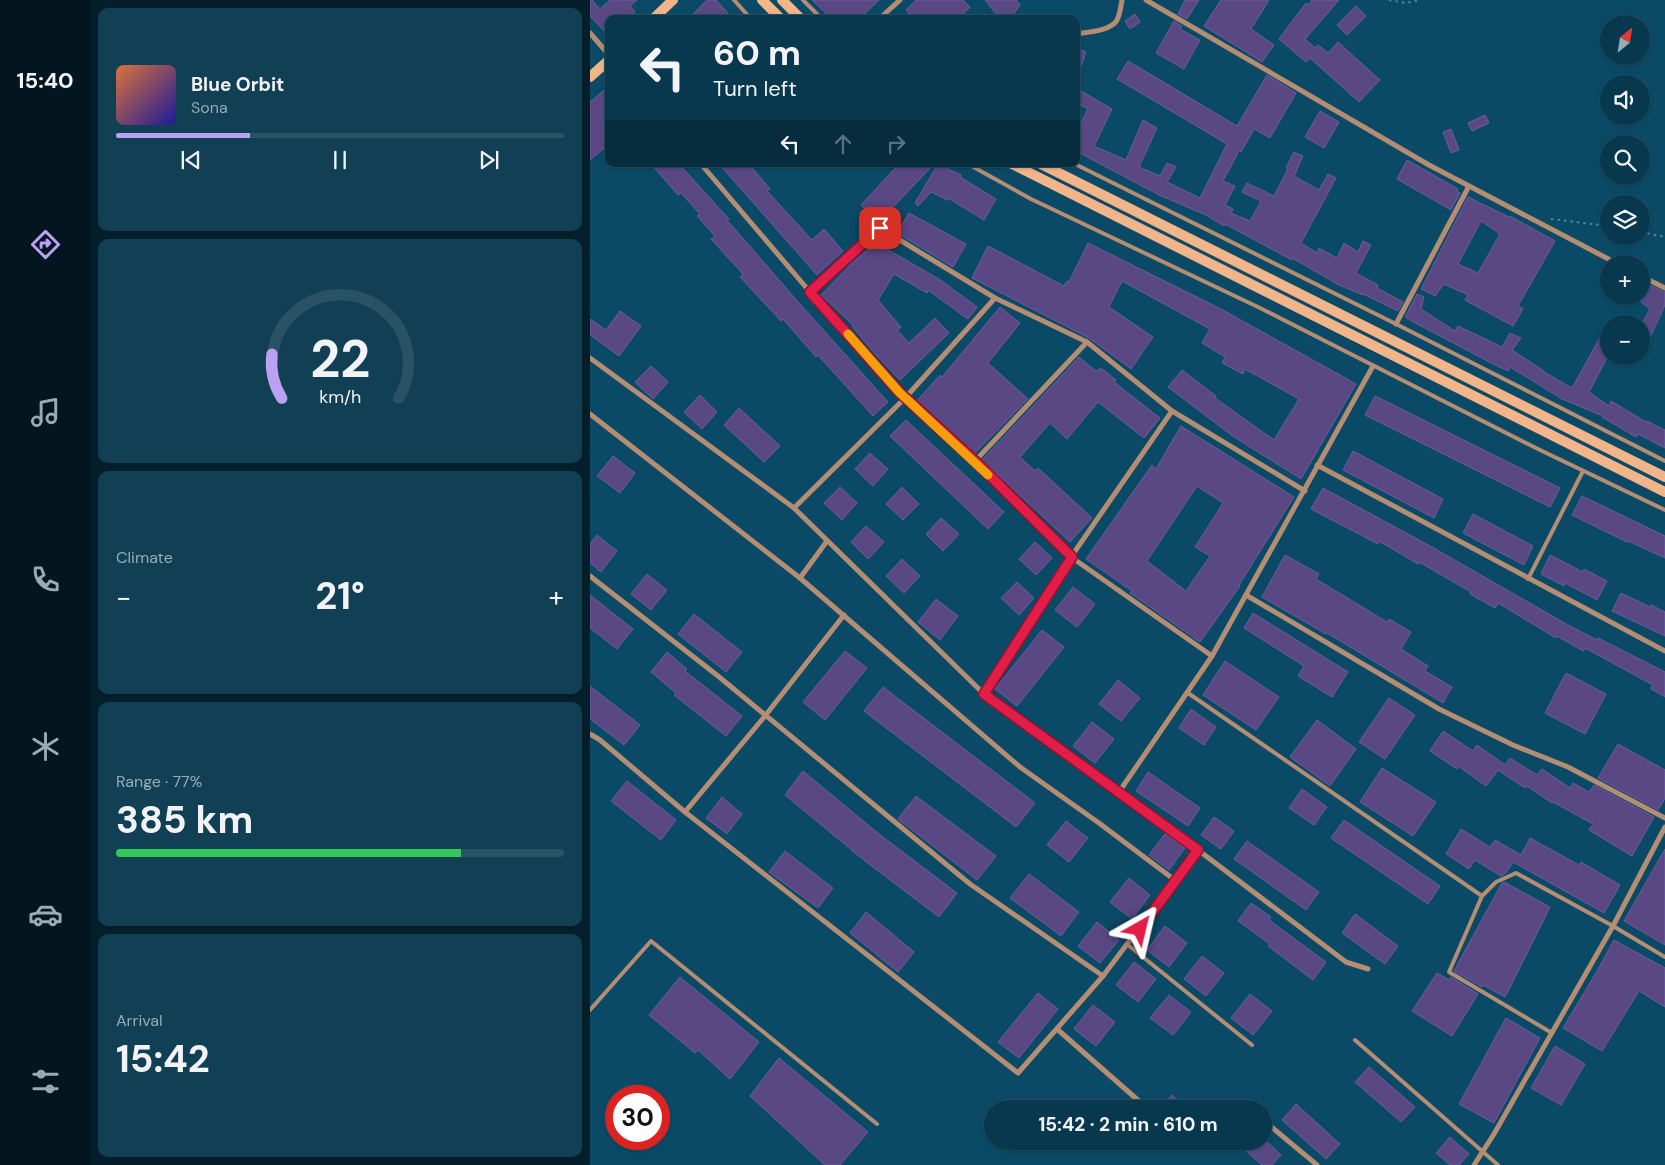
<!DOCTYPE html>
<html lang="en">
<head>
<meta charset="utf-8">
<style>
	:root { --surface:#08384d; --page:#113f54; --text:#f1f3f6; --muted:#98acb6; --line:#295265; --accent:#bca0f2 }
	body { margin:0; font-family:"DM Sans",sans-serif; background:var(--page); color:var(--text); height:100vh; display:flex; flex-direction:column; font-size:19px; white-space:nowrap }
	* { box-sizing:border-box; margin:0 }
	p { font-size:16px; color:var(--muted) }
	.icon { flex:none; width:28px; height:28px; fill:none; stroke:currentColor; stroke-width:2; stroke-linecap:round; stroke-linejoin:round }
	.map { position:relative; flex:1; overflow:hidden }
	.side { display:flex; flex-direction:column; gap:8px; padding:8px; background:#041f2a; width:500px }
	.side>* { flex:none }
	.banner { position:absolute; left:15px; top:15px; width:475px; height:152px; border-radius:10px; box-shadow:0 1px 4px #0004,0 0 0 1px var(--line); background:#08384d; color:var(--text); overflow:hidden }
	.needle { width:32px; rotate:30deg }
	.tools { position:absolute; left:1010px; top:15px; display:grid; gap:10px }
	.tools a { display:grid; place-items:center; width:50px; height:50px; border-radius:50%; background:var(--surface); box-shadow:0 1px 4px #0004,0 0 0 1px var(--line); font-size:25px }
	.speed { position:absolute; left:15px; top:1085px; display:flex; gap:10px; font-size:25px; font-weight:700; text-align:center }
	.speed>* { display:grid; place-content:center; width:65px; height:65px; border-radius:50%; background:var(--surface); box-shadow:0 1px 4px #0004,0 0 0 1px var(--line); line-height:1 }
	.speed .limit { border:8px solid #d22; background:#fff; color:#111 }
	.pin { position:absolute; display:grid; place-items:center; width:42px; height:42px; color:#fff; margin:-21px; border-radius:10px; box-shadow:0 2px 8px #0006 }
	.me { position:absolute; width:55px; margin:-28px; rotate:37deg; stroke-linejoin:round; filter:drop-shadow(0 0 4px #0008) }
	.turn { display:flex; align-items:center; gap:18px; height:105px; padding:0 25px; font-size:22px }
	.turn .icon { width:65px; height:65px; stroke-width:2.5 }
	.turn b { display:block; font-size:35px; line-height:42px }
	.lanes { display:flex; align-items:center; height:48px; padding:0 25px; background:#0003; justify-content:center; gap:25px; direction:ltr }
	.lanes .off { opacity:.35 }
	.big { font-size:38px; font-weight:700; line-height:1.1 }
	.side .card { flex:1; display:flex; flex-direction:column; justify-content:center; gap:8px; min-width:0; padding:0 18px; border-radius:10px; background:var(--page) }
	.side .dial { align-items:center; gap:0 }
	.dial svg { height:130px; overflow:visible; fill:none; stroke:var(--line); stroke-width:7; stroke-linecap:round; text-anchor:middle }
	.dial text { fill:var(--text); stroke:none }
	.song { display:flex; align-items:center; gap:15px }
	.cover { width:60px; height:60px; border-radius:8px; background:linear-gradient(135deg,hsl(20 70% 55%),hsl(240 70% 35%)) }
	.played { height:5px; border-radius:2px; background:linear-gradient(90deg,var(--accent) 30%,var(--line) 30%) }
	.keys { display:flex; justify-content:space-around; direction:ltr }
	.heat { display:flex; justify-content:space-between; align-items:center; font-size:28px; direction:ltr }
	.charge { height:8px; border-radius:4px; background:linear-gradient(90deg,#34c759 77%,var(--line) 0) }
	.trip { position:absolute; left:394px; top:1100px; width:288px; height:50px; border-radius:25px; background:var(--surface); box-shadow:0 1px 4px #0004,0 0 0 1px var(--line); font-weight:700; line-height:50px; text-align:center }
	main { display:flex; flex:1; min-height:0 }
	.tabs { display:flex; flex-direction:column; width:90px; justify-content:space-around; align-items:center; background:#03161f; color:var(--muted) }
	.tabs .icon { width:35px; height:35px }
	.tabs .active { color:var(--accent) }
	.tabs b { font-size:22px; color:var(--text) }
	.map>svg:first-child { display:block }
</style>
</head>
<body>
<main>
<nav class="tabs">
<b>15:40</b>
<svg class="icon active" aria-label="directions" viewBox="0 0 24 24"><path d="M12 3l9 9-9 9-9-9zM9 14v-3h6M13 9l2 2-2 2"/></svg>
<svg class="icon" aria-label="music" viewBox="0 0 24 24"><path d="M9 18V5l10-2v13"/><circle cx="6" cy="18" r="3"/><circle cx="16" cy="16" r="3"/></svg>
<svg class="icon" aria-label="phone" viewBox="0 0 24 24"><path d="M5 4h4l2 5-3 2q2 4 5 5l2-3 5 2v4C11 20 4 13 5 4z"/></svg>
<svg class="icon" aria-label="climate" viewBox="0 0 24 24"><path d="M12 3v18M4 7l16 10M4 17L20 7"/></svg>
<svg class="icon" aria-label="car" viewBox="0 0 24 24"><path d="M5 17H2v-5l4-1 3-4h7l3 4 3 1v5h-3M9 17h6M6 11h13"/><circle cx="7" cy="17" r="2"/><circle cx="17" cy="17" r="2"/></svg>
<svg class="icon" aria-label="filters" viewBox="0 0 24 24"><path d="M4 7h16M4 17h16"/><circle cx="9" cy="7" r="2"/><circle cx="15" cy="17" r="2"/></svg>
</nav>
<section class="side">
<div class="card">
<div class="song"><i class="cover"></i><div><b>Blue Orbit</b><p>Sona</p></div></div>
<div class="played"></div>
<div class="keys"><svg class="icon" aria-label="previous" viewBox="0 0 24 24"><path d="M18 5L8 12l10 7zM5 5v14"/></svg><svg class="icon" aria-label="pause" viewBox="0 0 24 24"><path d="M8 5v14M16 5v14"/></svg><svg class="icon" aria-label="next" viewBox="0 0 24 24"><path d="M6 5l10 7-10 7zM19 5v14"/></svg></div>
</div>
<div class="card dial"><svg viewBox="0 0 100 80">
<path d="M14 69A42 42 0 1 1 86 69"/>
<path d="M14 69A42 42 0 0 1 8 42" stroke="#bca0f2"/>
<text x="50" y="56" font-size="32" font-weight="700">22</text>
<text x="50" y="72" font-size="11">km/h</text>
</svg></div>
<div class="card"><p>Climate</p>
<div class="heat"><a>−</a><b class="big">21°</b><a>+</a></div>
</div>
<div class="card"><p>Range · 77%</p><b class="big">385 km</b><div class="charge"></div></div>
<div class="card"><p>Arrival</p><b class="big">15:42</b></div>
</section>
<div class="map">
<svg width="1075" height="1165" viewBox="0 0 1075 1165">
	<rect width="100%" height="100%" fill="#0b4a67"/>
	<g fill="#594884" stroke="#6d5c9a" fill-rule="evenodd">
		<polygon points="0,0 2,0 10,9 20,0 47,0 40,6 45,12 39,19 19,19 19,36 0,16"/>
		<polygon points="117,0 126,0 143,19 98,19"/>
		<polygon points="222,0 289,0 269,19 242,19"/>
		<polygon points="326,0 373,0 380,7 368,19 325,19 316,10"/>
		<polygon points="395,0 426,0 430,5 420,19 410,19"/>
		<polygon points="595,0 609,0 597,19 588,14"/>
		<polygon points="631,0 679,0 661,29 684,45 672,62 614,26"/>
		<polygon points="722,0 749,0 715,39 725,48 728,45 738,53 748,42 790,80 769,102 720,58 716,62 689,39 716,3 718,5"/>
		<polygon points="766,6 776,16 757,35 747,25"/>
		<polygon points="545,14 550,22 540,29 535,21"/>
		<polygon points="584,21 592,26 590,29 610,40 594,69 566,53"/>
		<polygon points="486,47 496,52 487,77 486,76"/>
		<polygon points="538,61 647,126 677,75 706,93 680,138 664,129 651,152 649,151 633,181 645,186 635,205 643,209 641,213 660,221 671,201 652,192 657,183 684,196 698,169 696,168 704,152 713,156 704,176 729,190 738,174 746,178 711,243 727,253 729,248 747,258 754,243 768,252 773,241 781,245 766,273 788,285 787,288 813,302 808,311 773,294 773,295 749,285 702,258 702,260 635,224 634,226 616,215 569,195 486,151 486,132 498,109 486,102 486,88 522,109 504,146 536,160 553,120 567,128 549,167 570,176 577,163 586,167 577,182 610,198 637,144 527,79"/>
		<polygon points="19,86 19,144 0,160 0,102"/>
		<polygon points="730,111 749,122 734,148 715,137"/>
		<polygon points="895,115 899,123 882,131 878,123"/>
		<polygon points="861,129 869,150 861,153 853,132"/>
		<polygon points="817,160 868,189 867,191 870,193 861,210 807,179"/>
		<polygon points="61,164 89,164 139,219 137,220 210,304 298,402 283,416 228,355 226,357 193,319 191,321 150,277 153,274 121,239 125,236 107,216 110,214 91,193 88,195"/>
		<polygon points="129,164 159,164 180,189 177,191 222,240 234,229 253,251 227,275"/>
		<polygon points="309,164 344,164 289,222 271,205"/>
		<polygon points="348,164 371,175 370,177 406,199 394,220 358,198 357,200 341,192 328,206 325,203"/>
		<path d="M878 197 919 217 920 216 965 241 928 306 933 309 923 326 875 300 878 295 854 284 845 296 831 289ZM891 221 910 234 888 273 868 264Z"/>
		<polygon points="319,213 376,244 363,267 307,233"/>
		<polygon points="286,243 349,279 387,307 378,319 338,290 337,293 304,274 288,300 311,327 307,330 319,343 345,318 359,333 310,380 285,354 262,326 263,325 231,295 263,262"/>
		<polygon points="498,243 631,309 766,384 711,479 644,437 578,387 592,370 626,396 625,398 684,440 709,399 655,369 653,374 632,363 635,357 612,343 620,329 532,281 519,307 563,337 541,369 499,338 382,278 398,246 474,286 477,281 479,282"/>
		<polygon points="1051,281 1075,292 1075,305 1061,335 1051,329 1051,325 1060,309 1051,302"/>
		<polygon points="827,294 834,297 831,309 865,331 868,326 912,347 920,333 931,338 922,350 954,371 954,372 982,388 1012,334 1019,338 1019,354 999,392 1019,406 1021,401 1056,422 1057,421 1075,430 1075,448 1048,434 1046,437 1012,417 1013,416 972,399 920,367 918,371 903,364 816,318 816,315"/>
		<polygon points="410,307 430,323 398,363 438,399 384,454 326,402 350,375 352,377"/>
		<polygon points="30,311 51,326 29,356 0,335 0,319 16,330"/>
		<polygon points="489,357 506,371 511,368 526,380 524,382 570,418 554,438 508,402 477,439 460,423 430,457 445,471 448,468 502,518 480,542 392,460"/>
		<polygon points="61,366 78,382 63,399 45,382"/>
		<polygon points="110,395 127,412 112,429 94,412"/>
		<polygon points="785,396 970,488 960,507 775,415"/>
		<polygon points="149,408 190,446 174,462 134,425"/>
		<polygon points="316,420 414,512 398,529 300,436"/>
		<path d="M591 426 704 497 649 585 650 586 610 642 546 597 540 593 542 591 496 559 562 465 566 469ZM607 486 633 503 605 547 620 556 596 591 557 561Z"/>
		<polygon points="763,451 853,499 844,518 753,470"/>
		<polygon points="280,453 298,469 283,486 265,469"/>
		<polygon points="23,456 45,473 30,493 7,476"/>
		<polygon points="250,487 267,503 252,520 234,503"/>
		<polygon points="312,487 329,504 313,520 296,504"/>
		<polygon points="733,488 842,547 978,625 1007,640 1008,638 1075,672 1075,697 1061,689 1063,685 995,648 993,651 967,636 966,638 908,603 905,608 880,594 881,592 829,562 828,564 789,541 788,544 721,509"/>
		<polygon points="992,496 1075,536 1075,558 1038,541 1037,542 982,515"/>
		<polygon points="883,514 943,546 934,565 873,533"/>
		<polygon points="351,518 369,534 353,551 336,534"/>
		<polygon points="276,526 294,542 278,559 261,542"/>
		<polygon points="7,535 27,551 11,572 0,563 0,544"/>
		<polygon points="445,542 462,558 446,575 429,559"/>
		<polygon points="695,555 729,574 726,579 797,622 799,619 821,632 811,649 838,666 835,671 862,687 853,703 737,633 736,634 672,597"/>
		<polygon points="960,555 993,572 994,569 1017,581 1007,600 975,583 974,586 951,574"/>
		<polygon points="312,559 330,576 314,593 296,576"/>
		<polygon points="57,574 77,590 61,610 41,594"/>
		<polygon points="427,582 444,598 429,615 411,598"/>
		<polygon points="483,587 505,604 487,627 465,610"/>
		<polygon points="1031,593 1060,607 1061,605 1075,612 1075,636 1022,611"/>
		<polygon points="0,595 43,629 27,649 0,628"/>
		<polygon points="346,599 368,616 350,640 328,622"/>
		<polygon points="663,613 758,672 742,697 708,676 714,666 654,628"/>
		<polygon points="104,614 152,652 136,672 88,634"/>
		<polygon points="452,630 474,647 427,706 405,689"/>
		<polygon points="255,651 277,668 235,720 213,702"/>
		<polygon points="77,652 97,669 95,671 152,716 136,736 84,695 86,693 61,672"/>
		<polygon points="635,661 689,697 666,730 613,695"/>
		<polygon points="976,673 1016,694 995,734 955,713"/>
		<polygon points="528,680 550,698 531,721 509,704"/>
		<polygon points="0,686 50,725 34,745 0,719"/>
		<polygon points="293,687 445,803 426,827 274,711"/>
		<polygon points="799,698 825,715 795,759 769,742"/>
		<polygon points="601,709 626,727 614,745 589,728"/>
		<polygon points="727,720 766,749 740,786 700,757"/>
		<polygon points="502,722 524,739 505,763 483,746"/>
		<polygon points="853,731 883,751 887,745 915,765 920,758 947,775 952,769 980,788 983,783 999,792 1004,785 1064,817 1042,856 999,830 1003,824 963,802 962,803 937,786 935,788 908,770 896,786 868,766 867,769 840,751"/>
		<polygon points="1028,744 1075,770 1075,798 1068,810 1008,778"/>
		<polygon points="792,768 846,802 823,836 770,802"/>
		<polygon points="213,771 289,834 367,893 349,917 275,861 195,795"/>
		<polygon points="558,772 610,808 598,826 546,791"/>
		<polygon points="37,781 86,820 71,840 21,801"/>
		<polygon points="712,789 737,807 724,825 699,808"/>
		<polygon points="326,796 406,856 387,880 308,819"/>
		<polygon points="132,797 152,814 137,834 116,818"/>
		<polygon points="624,817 644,831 631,849 611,835"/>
		<polygon points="754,820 850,886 838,904 741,838"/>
		<polygon points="476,821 498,838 479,862 457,845"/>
		<polygon points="871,829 900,847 905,840 931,855 940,838 989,865 991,862 1030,885 1014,913 923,862 916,873 911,876 885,860 879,869 856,854"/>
		<polygon points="575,834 595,848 579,870 559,855"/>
		<polygon points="657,841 729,892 716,910 644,859"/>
		<polygon points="1075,849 1075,945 1034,921"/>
		<polygon points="195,851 243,888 228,908 179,872"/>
		<polygon points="439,874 489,912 471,936 420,898"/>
		<polygon points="539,878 560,895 542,919 520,902"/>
		<polygon points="914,882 960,907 915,997 893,985 892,987 864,971 912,883"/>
		<polygon points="661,903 681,917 679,920 736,962 723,980 678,946 680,944 648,921"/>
		<polygon points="276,912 324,952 308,972 260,933"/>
		<polygon points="765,914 808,946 795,964 752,933"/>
		<polygon points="507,922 529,940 510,963 488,946"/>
		<polygon points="575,926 597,943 579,967 557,950"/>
		<polygon points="1024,940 1075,968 1075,1007 1049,991 1012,1051 973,1028 1006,973"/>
		<polygon points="612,956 634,973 616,996 594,979"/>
		<polygon points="544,962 566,979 548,1002 526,985"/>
		<polygon points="847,973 859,980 861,977 888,994 862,1036 822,1011"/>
		<polygon points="90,977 169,1042 140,1079 108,1050 105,1053 59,1015"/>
		<polygon points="448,993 468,1009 429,1058 408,1042"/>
		<polygon points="660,994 682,1011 663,1035 641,1018"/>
		<polygon points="579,995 601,1012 583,1035 560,1018"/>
		<polygon points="503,1005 525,1022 506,1046 484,1029"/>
		<polygon points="916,1018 950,1038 904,1123 869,1104"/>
		<polygon points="965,1046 995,1064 971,1105 941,1088"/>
		<polygon points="189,1058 278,1132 250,1165 235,1165 160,1096"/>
		<polygon points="779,1067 825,1107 811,1122 765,1082"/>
		<polygon points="582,1095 598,1109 570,1109"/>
		<polygon points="706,1104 750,1144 736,1159 692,1120"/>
		<polygon points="860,1137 879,1154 869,1165 860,1165 846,1153"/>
		<polygon points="645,1141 676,1141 691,1155 682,1165 672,1165"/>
	</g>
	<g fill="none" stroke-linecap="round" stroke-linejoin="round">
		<g stroke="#50849f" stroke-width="2" stroke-dasharray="2.5 4" stroke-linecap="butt">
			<polyline points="799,0 816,3 831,0"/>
			<polyline points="961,219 1019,226"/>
			<polyline points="1051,232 1075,237"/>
		</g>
		<g stroke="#b48d72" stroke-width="4">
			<polyline points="144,0 161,19"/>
			<polyline points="213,0 232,19"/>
			<polyline points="378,164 441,199 668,307 950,450 1075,510"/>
			<polyline points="485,164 806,324 1075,461"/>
			<polyline points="938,579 993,471"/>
			<polyline points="598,693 892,896"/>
			<polyline points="538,945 662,1045"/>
			<polyline points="0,1010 61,941 287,1124"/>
			<polyline points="962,1033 859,972 892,896 906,882 926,873 1023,926 1075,957"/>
			<polyline points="765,1040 908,1165"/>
		</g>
		<g stroke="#b48d72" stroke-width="5">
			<polyline points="556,0 839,165 1028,264"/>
			<polyline points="289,19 310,0"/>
			<polyline points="0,33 19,55"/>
			<path d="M486 34C498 32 521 31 527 20 530 14 531 6 532 0"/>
			<polyline points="111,164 220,292 309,392 385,461 481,557 622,656"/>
			<polyline points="1051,276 1075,288"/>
			<polyline points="220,292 290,228 405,298 497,342 582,411 715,491"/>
			<polyline points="806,324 879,186"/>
			<polyline points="0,358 204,508 394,694 608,850 513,976 428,1073 95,812 10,740 0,734"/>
			<polyline points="0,414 210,578 430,767 509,823 586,881"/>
			<polyline points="385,461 497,342"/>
			<polyline points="727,465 1075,651"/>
			<polyline points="204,508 316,397 405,298"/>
			<polyline points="0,576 128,676 380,884 513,976"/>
			<polyline points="210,578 237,541"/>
			<polyline points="656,595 849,709 923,745 978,767 1075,818"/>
			<polyline points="394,694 481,557 582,411"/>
			<polyline points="529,792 622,656 783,366"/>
			<polyline points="95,812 175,716 254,615"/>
			<polyline points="608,850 756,962 778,969"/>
			<polyline points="467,1029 558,1109"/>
			<polyline points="660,1108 661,1109"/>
			<polyline points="672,1119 727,1165"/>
			<polyline points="884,1165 904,1134 1023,926 1075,827"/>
		</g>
		<g stroke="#f2b58a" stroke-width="10">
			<polyline points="172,0 191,19"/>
			<polyline points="192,0 211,19"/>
			<polyline points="63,19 83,0"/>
			<polyline points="0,77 19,60"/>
			<polyline points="422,164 1075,492"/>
			<polyline points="451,164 1075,477"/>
		</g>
	</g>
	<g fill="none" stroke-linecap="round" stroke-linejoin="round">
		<defs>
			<polyline id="route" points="290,228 220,292 309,392 385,461 482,557 394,694 608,850 550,929"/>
		</defs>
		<use href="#route" stroke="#92132f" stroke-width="12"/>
		<use href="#route" stroke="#e11d48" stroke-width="9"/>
		<polyline stroke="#f59e0b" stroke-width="9" points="258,334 309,392 398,475"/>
	</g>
</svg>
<div class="tools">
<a><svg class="needle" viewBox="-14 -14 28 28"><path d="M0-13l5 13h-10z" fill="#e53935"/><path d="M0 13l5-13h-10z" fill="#98acb6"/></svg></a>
<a><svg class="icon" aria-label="sound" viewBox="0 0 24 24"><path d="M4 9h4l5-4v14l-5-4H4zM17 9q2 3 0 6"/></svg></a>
<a><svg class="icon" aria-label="search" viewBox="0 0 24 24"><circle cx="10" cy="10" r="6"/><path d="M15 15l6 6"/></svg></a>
<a><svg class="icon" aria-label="layers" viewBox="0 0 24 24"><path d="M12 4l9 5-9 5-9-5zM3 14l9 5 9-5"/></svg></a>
<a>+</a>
<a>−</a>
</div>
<div class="speed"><div class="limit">30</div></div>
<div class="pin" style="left:290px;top:228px;background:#d93025"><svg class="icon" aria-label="arrive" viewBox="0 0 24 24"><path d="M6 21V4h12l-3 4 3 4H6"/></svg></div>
<svg class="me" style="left:550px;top:929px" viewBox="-20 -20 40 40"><path d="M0-17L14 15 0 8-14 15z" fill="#e11d48" stroke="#fff" stroke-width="4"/></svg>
<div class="trip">15:42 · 2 min · 610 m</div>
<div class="banner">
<div class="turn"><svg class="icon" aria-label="left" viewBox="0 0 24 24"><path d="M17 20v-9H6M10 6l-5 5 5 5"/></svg><div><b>60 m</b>Turn left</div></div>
<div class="lanes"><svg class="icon" aria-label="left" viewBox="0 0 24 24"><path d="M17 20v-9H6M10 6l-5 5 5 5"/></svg><svg class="icon off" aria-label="ahead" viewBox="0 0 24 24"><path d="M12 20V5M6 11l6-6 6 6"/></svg><svg class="icon off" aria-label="right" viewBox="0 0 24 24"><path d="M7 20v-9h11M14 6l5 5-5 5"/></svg></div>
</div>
</div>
</main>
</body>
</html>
